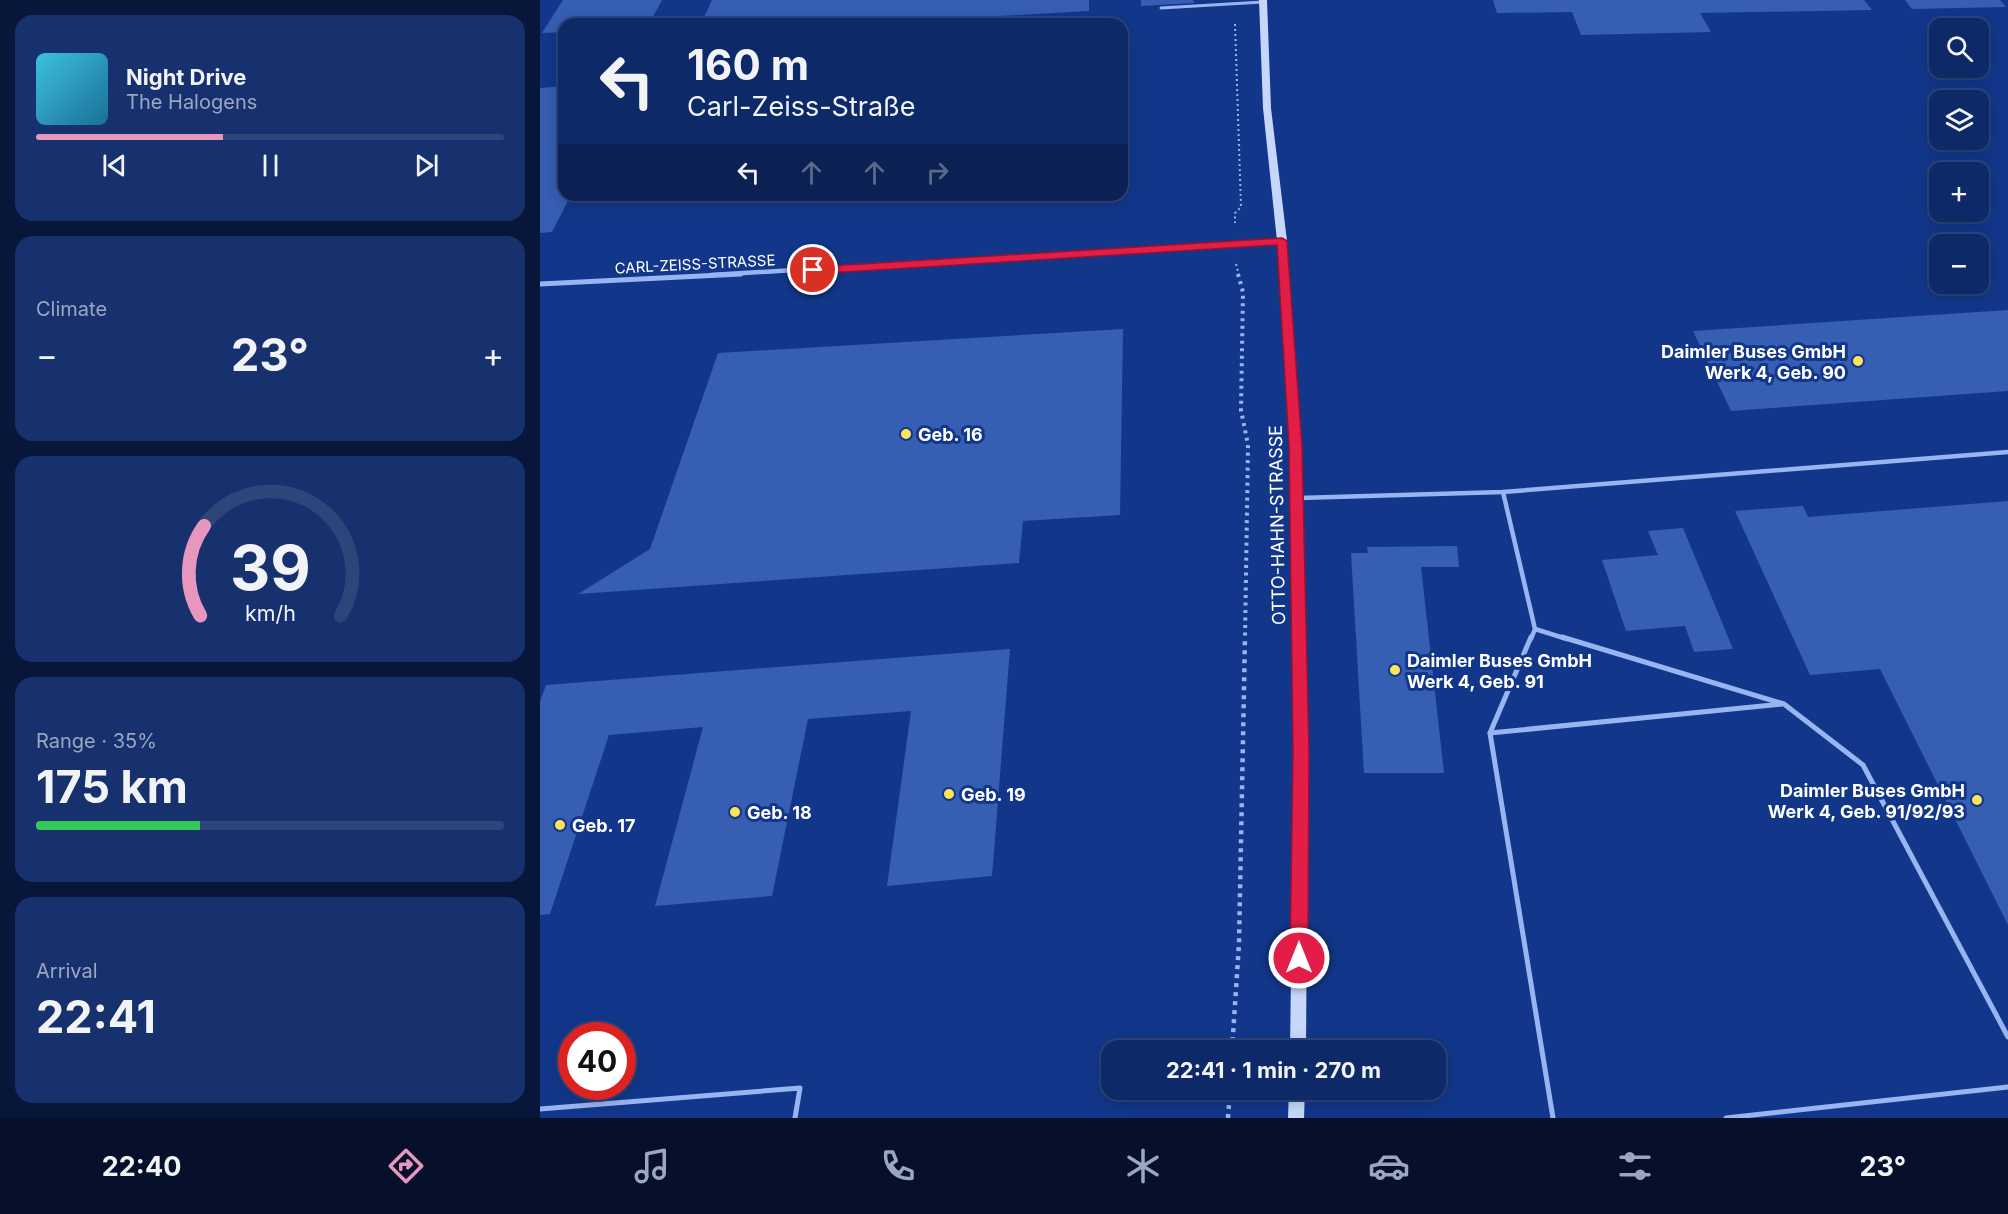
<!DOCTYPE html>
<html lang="en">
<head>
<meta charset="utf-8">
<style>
	:root { --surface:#0e2968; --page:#17316e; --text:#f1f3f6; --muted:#9ba6c0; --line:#2e457c; --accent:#e797bd }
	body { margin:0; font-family:Inter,sans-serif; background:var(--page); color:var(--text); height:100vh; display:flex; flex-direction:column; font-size:22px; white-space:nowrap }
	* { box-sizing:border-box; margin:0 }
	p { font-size:20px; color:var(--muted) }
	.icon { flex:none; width:33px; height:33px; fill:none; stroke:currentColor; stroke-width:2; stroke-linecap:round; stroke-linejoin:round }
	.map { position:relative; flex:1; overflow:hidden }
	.side { display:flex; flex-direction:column; gap:15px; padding:15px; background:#081739; width:540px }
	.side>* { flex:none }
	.guide { position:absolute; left:18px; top:18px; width:570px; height:183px; border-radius:18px; box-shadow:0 3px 15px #0003,0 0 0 2px var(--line); background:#0e2968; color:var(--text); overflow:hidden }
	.tools { position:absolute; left:1389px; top:18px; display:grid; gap:12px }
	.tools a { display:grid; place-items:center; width:60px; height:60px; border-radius:12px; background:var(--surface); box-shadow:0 3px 15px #0003,0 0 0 2px var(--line); font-size:30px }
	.speed { position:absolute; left:18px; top:1022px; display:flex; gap:12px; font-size:30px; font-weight:700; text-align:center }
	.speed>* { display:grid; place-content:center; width:78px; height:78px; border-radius:50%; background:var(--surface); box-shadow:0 3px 15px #0003,0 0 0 2px var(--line); line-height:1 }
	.speed .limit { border:9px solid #d22; background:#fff; color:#111 }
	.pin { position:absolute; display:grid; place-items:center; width:51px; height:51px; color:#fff; margin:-26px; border:3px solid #fff; border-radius:50%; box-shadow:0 2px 6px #0007 }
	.me { position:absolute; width:66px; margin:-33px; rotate:0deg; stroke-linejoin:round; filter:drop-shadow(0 0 4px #0008) }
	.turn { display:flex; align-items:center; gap:21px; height:126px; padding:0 30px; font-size:27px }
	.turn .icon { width:78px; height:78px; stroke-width:2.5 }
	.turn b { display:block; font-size:42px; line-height:51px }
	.lanes { display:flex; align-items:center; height:57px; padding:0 30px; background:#0003; justify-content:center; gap:30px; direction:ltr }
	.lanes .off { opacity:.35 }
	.big { font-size:45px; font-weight:700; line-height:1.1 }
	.side .tile { flex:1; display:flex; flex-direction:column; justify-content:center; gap:9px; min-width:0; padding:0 21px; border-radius:18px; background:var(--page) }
	.side .dial { align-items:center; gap:0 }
	.dial svg { height:156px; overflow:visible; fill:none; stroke:var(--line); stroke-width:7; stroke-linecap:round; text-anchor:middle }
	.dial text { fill:var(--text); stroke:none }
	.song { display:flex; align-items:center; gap:18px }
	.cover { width:72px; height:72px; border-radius:9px; background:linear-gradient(135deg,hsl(190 70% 55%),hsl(200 70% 35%)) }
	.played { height:6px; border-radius:3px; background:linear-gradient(90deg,var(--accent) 40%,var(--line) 40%) }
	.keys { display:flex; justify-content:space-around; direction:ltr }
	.heat { display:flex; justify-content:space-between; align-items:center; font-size:33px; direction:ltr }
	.charge { height:9px; border-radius:4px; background:linear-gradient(90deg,#34c759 35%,var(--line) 0) }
	.trip { position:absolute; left:561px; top:1040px; width:345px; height:60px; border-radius:18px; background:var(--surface); box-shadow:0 3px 15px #0003,0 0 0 2px var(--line); font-weight:700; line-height:60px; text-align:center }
	.tab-bar { display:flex; height:96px; justify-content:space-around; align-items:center; background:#06102a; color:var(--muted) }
	.tab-bar .icon { width:42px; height:42px }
	.tab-bar .selected { color:var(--accent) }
	.tab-bar b { font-size:27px; color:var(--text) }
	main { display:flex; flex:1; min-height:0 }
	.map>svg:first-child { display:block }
</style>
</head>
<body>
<main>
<section class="side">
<div class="tile">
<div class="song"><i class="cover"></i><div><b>Night Drive</b><p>The Halogens</p></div></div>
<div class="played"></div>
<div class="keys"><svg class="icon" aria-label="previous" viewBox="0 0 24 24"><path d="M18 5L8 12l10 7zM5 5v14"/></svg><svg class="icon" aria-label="pause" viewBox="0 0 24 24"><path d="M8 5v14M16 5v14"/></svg><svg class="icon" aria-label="next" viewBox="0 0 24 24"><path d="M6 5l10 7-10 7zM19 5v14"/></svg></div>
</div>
<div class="tile"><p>Climate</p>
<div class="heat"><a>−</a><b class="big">23°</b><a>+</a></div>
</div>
<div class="tile dial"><svg viewBox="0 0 100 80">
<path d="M14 69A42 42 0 1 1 86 69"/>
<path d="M14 69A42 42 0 0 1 16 23" stroke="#e797bd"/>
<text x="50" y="56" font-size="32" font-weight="700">39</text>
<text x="50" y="72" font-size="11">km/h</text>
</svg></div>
<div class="tile"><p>Range · 35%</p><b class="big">175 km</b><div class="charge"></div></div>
<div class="tile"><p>Arrival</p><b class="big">22:41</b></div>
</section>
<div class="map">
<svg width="1468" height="1118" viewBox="0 0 1468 1118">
	<rect width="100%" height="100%" fill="#12378a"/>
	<g fill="#365eb2">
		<polygon points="23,0 122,0 109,24 24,24 24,32 2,33"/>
		<polygon points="172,0 549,0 549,11 322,24 161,24"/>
		<polygon points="601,0 653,0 654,3 601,6"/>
		<polygon points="953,0 1324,0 1332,10 1160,13 1171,32 1041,35 1032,12 957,13"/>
		<polygon points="1365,0 1460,0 1466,7 1372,9"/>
		<polygon points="24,86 24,195 31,195 12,232 0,233 0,88"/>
		<polygon points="1468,310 1468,391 1191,411 1153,331"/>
		<polygon points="583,329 580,515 483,521 479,563 38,594 110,549 178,353"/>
		<polygon points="1468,501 1468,925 1340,669 1270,675 1195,511 1263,506 1268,517"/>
		<polygon points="1143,528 1193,649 1154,652 1145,626 1086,631 1062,560 1118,555 1108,531"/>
		<polygon points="917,546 919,567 881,567 904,773 824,773 811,553 828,553 827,547"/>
		<polygon points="470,649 452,876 347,886 371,711 268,719 232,896 115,906 163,727 69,735 10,914 0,915 0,702 6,685"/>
	</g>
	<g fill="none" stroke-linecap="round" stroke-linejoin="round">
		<g stroke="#99b5f1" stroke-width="2" stroke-dasharray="2 3" stroke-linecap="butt">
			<polyline points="695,24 701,207 695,213 695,223"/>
			<polyline points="696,264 699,275"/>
		</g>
		<polyline stroke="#99b5f1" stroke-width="4" stroke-dasharray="3 4.5" stroke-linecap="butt" points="698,274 703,292 701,410 708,445 705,639"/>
		<g stroke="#99b5f1" stroke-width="4.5" stroke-dasharray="4 5" stroke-linecap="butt">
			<polyline points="692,1050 699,944 705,637"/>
			<polyline points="688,1118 690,1089"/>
		</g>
		<polyline stroke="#99b5f1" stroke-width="3" points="621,8 723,2"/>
		<g stroke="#99b5f1" stroke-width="4.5">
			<polyline points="963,492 995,629 991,639"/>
			<polyline points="759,498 963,492 1468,452"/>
			<polyline points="995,629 1027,639"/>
		</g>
		<g stroke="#99b5f1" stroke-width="5">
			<polyline points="991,637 950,733 1013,1118"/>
			<polyline points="1022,637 1244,704 1323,765 1468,1037"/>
			<polyline points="950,733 1242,704"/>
			<polyline points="0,1109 260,1088 255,1118"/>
			<polyline points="1186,1118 1468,1087"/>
		</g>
		<polyline stroke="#99b5f1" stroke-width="4.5" points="171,275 742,241"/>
		<polyline stroke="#99b5f1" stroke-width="5" points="0,284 201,274"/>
		<g fill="#c7d7fb" fill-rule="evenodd">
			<polygon points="719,0 727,0 731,108 747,241 762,446 768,751 766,1050 750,1050 754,751 750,446 737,241 723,108"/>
			<polygon points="749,1089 765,1089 764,1118 748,1118"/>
		</g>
	</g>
	<polygon fill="#e11d48" stroke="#92132f" stroke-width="1.5" points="742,238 747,241 762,446 769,752 768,958 765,964 759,967 753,964 750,958 753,752 749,446 737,245 273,274 267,270 273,267"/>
	<g fill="#ffe458" stroke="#12378a" stroke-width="2">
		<circle cx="1318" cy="361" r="6"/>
		<circle cx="366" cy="434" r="6"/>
		<circle cx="855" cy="670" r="6"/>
		<circle cx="409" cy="794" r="6"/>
		<circle cx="1437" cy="800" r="6"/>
		<circle cx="195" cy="812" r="6"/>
		<circle cx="20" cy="825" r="6"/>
	</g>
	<g text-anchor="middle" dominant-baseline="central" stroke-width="6" stroke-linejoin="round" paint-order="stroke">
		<g font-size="15" fill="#fff" stroke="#12378a">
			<text transform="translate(155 264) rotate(-3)">CARL-ZEISS-STRASSE</text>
		</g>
		<g font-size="18" font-weight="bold" fill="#fff" stroke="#12378a" text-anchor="start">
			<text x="1306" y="351" text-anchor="end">Daimler Buses GmbH<tspan x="1306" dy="21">Werk 4, Geb. 90</tspan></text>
			<text x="378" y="434">Geb. 16</text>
			<text x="867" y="660">Daimler Buses GmbH<tspan x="867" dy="21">Werk 4, Geb. 91</tspan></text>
			<text x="1425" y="790" text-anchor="end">Daimler Buses GmbH<tspan x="1425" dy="21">Werk 4, Geb. 91/92/93</tspan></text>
			<text x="421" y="794">Geb. 19</text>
			<text x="207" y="812">Geb. 18</text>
			<text x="32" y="825">Geb. 17</text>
		</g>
		<g font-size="18" fill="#fff" stroke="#12378a">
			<text transform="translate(737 525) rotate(-91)">OTTO-HAHN-STRASSE</text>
		</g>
	</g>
</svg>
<div class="tools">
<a><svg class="icon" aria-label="search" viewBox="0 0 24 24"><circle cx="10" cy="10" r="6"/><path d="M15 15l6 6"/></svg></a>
<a><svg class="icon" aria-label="layers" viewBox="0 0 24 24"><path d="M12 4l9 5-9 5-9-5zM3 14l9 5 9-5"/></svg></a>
<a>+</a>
<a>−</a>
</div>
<div class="speed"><div class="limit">40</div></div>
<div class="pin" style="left:273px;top:270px;background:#d93025"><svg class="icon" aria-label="arrive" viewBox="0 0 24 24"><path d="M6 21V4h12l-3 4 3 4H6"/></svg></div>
<svg class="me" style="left:759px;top:958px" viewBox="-20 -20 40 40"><circle r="17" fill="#e11d48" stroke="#fff" stroke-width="3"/><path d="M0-11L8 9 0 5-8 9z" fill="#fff"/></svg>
<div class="trip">22:41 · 1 min · 270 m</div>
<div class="guide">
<div class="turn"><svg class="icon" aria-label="left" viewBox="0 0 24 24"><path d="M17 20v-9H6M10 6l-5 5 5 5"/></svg><div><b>160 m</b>Carl-Zeiss-Straße</div></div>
<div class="lanes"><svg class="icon" aria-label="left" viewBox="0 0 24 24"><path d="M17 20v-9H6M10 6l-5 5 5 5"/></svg><svg class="icon off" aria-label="ahead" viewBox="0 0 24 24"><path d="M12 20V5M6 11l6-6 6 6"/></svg><svg class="icon off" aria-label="ahead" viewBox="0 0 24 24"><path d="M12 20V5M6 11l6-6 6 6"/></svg><svg class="icon off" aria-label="right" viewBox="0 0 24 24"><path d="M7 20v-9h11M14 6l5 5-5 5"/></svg></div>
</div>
</div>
</main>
<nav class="tab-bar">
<b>22:40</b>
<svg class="icon selected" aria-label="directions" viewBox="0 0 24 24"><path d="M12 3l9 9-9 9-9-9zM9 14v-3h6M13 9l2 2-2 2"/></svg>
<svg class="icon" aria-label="music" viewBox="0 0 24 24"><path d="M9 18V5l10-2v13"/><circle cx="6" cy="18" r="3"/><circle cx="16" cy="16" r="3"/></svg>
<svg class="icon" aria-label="phone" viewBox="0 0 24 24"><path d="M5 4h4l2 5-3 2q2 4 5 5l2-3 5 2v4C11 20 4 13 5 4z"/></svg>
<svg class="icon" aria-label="climate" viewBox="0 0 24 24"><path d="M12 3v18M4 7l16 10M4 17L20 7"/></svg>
<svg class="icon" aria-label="car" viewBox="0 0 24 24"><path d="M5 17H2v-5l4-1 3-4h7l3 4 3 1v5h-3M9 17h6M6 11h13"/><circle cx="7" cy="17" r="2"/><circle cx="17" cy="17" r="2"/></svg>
<svg class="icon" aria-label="filters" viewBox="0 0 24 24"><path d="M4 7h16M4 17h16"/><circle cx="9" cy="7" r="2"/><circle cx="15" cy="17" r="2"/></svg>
<b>23°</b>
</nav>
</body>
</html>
